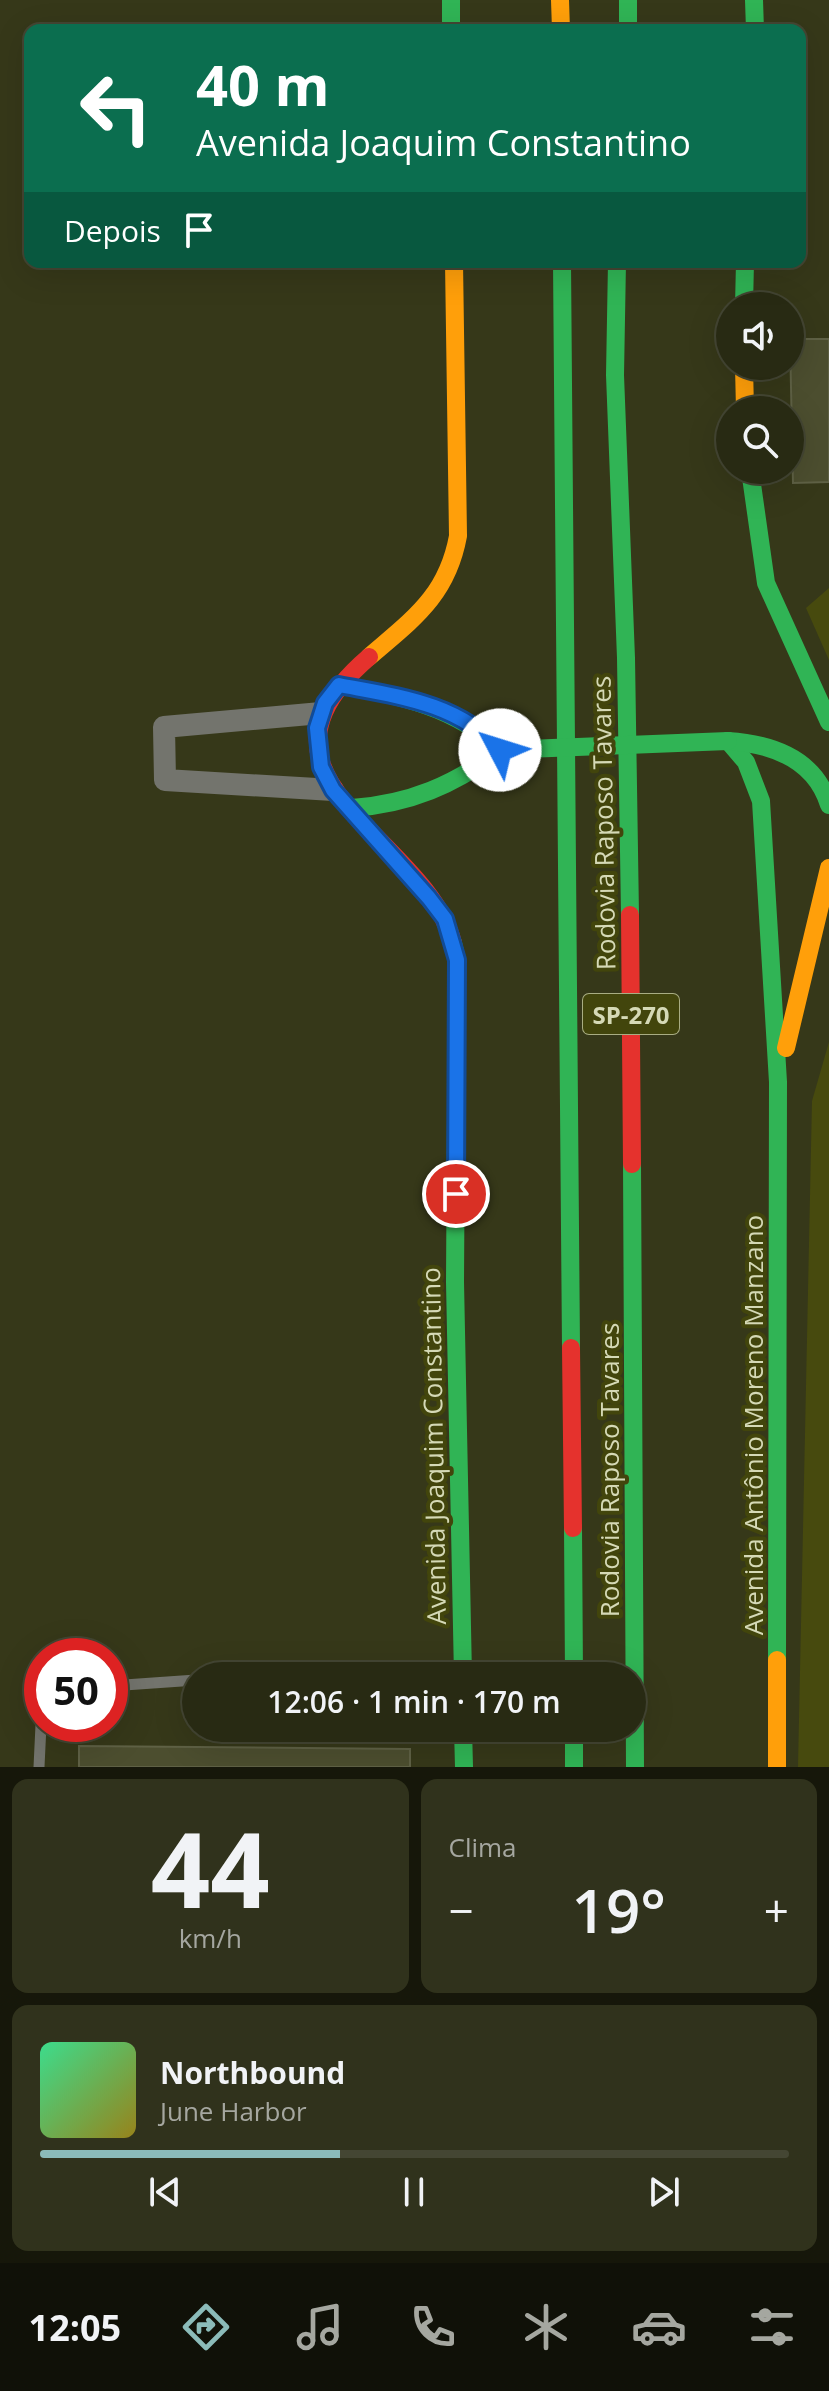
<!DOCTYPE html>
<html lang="pt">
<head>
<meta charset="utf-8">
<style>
	:root { --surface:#282a13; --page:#30321c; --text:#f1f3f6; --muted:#a5a7a0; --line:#444633; --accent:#8bbbb9 }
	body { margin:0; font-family:"Open Sans",sans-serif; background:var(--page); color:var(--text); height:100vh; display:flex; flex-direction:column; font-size:30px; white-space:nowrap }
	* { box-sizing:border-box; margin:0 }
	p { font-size:26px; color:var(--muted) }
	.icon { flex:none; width:44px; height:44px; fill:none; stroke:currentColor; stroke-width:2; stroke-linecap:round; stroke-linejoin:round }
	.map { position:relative; height:1767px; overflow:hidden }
	.sheet { display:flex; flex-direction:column; gap:12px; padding:12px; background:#16170a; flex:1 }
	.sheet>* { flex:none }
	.banner { position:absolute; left:24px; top:24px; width:782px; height:244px; border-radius:16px; box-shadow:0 8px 32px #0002,0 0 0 2px var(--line); background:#0b6e4f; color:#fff; overflow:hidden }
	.tools { position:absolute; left:716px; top:292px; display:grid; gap:16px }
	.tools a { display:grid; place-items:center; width:88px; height:88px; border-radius:50%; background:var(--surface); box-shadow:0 8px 32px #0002,0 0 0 2px var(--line); font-size:40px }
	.speed { position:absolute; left:24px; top:1638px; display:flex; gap:16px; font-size:40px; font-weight:700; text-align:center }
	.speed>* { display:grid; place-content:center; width:104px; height:104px; border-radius:50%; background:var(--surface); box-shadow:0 8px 32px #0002,0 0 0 2px var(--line); line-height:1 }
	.speed .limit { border:12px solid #d22; background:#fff; color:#111 }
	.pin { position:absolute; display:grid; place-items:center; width:68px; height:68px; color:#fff; margin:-34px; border:4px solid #fff; border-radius:50%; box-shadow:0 2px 8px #0007 }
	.me { position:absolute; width:88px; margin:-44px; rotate:310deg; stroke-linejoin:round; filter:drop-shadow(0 0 6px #0008) }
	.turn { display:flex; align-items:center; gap:28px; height:168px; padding:0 40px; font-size:36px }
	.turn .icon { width:104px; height:104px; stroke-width:2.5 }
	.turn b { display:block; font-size:56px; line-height:68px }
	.then { display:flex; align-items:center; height:76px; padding:0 40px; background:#0003; gap:16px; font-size:30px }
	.big { font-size:60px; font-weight:600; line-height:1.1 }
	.sheet .card { flex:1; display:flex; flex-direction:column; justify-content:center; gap:12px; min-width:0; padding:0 28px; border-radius:16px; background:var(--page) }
	.sheet .dial { align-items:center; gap:0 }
	.dial b { font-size:104px; line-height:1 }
	.song { display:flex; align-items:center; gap:24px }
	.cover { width:96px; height:96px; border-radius:12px; background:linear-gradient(135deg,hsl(150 70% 55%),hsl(50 70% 35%)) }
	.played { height:8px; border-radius:4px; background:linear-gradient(90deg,var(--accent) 40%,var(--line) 40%) }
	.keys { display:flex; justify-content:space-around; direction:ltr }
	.heat { display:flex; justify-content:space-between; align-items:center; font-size:44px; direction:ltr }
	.sheet .tiles { flex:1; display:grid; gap:12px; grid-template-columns:1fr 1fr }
	.card:last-child { grid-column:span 2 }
	.trip { position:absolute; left:182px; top:1662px; width:464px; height:80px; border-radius:40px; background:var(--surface); box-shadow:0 8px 32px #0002,0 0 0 2px var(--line); font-weight:600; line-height:80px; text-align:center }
	.tab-bar { display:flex; height:128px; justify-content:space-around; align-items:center; background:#101108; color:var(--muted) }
	.tab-bar .icon { width:56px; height:56px }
	.tab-bar .on { color:var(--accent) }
	.tab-bar b { font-size:36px; color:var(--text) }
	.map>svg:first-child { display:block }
</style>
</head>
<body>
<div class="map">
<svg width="829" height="1767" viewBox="0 0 829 1767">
	<rect width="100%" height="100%" fill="#363819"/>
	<g fill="#474a0e">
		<polygon points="829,588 829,660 806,608"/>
		<polygon points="829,1042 829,1767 798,1767 812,1101"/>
	</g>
	<g fill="#4c4e2f" stroke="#5f6145" stroke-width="2">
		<polygon points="790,339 829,339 829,482 793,483"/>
		<polygon points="79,1746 410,1749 410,1767 79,1767"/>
	</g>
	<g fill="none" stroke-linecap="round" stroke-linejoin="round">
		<g stroke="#73746d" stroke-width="11">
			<polyline points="334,1676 462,1672"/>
			<polyline points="110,1686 196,1680"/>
			<polyline points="39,1767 42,1704"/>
		</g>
		<polyline stroke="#73746d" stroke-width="22" points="321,713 164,727 165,780 333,790"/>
		<g stroke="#30b455" stroke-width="18">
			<polyline points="451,0 451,30"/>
			<polyline points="628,0 628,30"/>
			<polyline points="754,0 755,30"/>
			<polyline points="562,262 571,1348"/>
			<polyline points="617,262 615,375 626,658 630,915"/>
			<polyline points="744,306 745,262"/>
			<polyline points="750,470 766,583 829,722"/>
			<path d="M339 685C399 696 455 706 500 750 455 785 409 804 352 808"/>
			<polyline points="728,741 746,762 761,801 778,1082 777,1660"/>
			<path d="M728 741C773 744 815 759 829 805"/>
			<polyline points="453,943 457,960 455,1282 463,1676"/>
			<polyline points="632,1164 635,1767"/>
			<polyline points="573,1528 574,1676"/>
			<polyline points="463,1728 464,1767"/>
			<polyline points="574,1728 574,1767"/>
		</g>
		<g stroke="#ff9f0a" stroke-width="18">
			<polyline points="560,0 561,30"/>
			<polyline points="744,366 745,410"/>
			<path d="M369 657C413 619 447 596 458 536L454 262"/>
			<polyline points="786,1048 829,868"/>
			<polyline points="777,1767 777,1660"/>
		</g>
		<g stroke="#e5322d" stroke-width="18">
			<path d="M369 657C226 780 425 835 453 943"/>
			<polyline points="630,915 632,1164"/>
			<polyline points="571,1348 573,1528"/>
		</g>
		<polyline stroke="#30b455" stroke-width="18" points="500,750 728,741"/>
	</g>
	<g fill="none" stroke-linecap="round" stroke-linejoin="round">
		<defs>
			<path id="route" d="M456 1194 457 960 445 919 429 898 333 790 321 767 317 728 325 703 339 685C396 696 459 703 500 750"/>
		</defs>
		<use href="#route" stroke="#114b97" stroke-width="20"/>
		<use href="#route" stroke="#1a73e8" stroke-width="14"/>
	</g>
	<g text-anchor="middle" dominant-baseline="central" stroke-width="8" stroke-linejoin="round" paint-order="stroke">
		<rect fill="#42450c" stroke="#a9ad83" stroke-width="2" x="583" y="994" width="96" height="40" rx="6"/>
		<g font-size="24" font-weight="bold" fill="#d5d9b6">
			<text x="631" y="1014">SP-270</text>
		</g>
		<g font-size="26" fill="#d5d9b6" stroke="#42450c">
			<text transform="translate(603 823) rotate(-91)">Rodovia Raposo Tavares</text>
			<text transform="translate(753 1425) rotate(-90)">Avenida Antônio Moreno Manzano</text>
			<text transform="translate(433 1446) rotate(-91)">Avenida Joaquim Constantino</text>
			<text transform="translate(609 1470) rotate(-90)">Rodovia Raposo Tavares</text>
		</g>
	</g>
</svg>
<div class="tools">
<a><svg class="icon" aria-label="sound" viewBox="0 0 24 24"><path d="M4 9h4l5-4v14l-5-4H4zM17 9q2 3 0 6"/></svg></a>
<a><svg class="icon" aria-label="search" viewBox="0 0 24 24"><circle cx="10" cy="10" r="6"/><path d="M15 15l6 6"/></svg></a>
</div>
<div class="speed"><div class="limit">50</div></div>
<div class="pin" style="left:456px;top:1194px;background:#d93025"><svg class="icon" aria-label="arrive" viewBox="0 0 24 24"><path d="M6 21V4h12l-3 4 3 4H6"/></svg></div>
<svg class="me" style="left:500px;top:750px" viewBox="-20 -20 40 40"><circle r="19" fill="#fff"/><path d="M0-13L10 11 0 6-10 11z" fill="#1a73e8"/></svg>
<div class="trip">12:06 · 1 min · 170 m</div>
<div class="banner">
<div class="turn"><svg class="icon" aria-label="left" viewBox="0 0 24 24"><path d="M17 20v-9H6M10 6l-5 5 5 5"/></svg><div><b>40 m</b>Avenida Joaquim Constantino</div></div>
<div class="then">Depois<svg class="icon" aria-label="arrive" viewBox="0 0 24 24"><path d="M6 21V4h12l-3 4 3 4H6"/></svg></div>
</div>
</div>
<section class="sheet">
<div class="tiles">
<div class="card dial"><b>44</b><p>km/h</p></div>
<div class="card"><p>Clima</p>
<div class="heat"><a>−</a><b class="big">19°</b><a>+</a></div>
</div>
<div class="card">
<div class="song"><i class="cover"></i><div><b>Northbound</b><p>June Harbor</p></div></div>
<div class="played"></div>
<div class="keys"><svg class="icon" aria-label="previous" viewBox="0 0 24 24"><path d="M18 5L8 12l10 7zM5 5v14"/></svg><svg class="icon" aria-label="pause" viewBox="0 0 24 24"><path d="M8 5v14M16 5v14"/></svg><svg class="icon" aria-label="next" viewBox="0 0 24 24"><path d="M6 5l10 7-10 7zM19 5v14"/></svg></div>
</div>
</div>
</section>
<nav class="tab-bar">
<b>12:05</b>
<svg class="icon on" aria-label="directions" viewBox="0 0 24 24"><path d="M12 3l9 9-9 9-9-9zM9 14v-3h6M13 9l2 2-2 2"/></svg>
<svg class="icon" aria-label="music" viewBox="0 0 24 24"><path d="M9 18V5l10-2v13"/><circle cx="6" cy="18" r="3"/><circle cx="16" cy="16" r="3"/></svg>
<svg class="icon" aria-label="phone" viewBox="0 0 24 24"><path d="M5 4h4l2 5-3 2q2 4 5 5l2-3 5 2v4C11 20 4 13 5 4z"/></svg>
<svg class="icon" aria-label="climate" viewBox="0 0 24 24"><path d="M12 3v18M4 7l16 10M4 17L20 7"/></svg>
<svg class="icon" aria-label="car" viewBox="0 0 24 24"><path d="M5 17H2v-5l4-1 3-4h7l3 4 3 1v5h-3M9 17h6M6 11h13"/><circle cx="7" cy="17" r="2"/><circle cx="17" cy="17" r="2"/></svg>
<svg class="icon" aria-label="filters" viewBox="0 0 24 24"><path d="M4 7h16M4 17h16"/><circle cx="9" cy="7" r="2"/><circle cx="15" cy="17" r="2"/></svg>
</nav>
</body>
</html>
